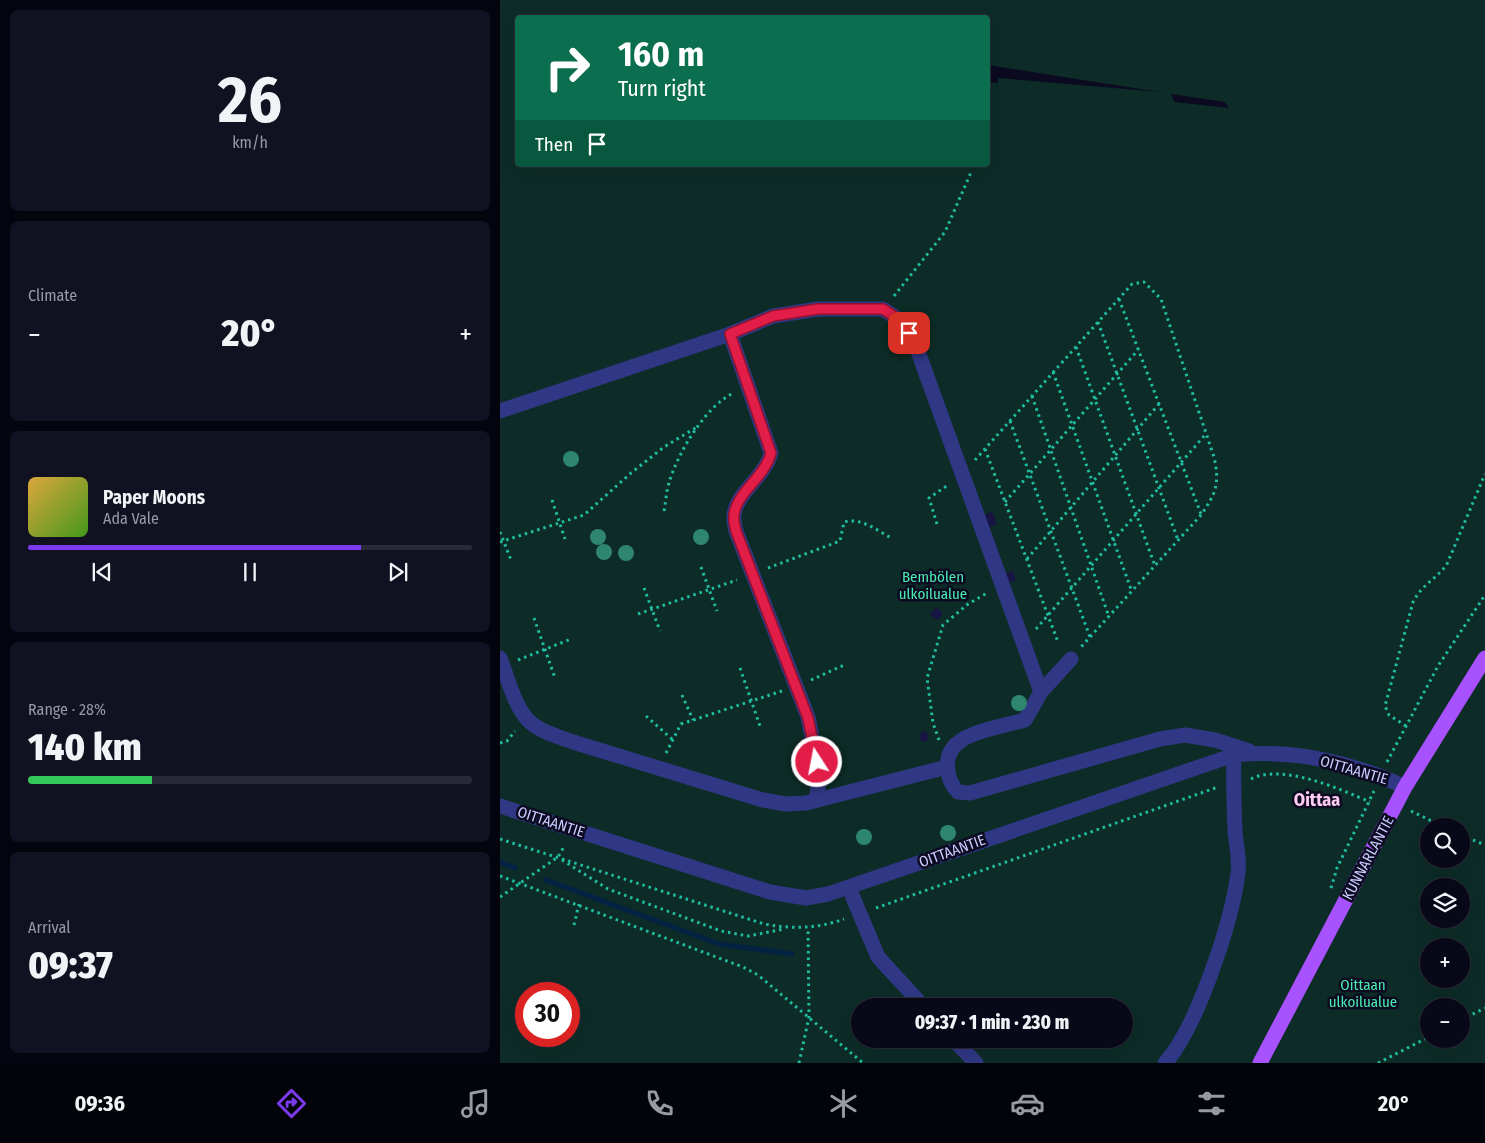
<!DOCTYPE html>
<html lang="en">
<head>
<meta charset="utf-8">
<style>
	:root { --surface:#080819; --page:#112; --text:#f1f3f6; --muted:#989aa2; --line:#292938; --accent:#7c3aed }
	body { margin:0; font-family:"Fira Sans Condensed",sans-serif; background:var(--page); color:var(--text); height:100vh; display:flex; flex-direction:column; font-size:19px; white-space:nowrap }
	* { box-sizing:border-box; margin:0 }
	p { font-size:16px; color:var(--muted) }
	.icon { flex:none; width:28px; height:28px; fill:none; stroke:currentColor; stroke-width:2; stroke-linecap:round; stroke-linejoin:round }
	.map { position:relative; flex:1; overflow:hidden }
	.drawer { display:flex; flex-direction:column; gap:10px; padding:10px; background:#04040e; width:500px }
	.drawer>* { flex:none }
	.top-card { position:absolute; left:15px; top:15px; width:475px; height:152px; border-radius:5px; box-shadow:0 5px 20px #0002,0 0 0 1px var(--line); background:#0b6e4f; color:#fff; overflow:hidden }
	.tools { position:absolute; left:920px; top:818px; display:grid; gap:10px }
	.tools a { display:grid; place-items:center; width:50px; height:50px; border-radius:50%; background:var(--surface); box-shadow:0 5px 20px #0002,0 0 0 1px var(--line); font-size:25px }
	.speed { position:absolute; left:15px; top:982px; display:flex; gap:10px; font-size:25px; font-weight:700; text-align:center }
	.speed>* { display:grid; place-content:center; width:65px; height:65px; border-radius:50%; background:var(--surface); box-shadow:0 5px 20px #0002,0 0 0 1px var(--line); line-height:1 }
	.speed .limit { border:8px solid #d22; background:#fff; color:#111 }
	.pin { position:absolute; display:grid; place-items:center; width:42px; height:42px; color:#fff; margin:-21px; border-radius:10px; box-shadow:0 2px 8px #0006 }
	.me { position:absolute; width:55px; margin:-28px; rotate:349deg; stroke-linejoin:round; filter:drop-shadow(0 0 4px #0008) }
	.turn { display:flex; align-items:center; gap:18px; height:105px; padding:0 20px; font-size:22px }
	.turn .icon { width:65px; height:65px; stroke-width:2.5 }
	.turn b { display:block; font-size:35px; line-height:42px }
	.then { display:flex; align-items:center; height:48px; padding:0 20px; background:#0003; gap:10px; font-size:19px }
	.big { font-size:38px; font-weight:800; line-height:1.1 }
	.drawer .card { flex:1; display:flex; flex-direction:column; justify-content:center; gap:8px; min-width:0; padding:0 18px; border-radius:8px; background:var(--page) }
	.drawer .dial { align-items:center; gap:0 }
	.dial b { font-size:65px; line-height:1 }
	.song { display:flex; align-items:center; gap:15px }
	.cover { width:60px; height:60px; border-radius:8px; background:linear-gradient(135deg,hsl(40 70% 55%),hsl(100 70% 35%)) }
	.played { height:5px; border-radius:2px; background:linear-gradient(90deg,var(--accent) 75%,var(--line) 75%) }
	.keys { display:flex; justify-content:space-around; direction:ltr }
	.heat { display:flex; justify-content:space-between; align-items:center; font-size:28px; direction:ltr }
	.charge { height:8px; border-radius:4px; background:linear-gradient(90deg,#34c759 28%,var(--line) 0) }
	.trip { position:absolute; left:351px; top:998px; width:282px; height:50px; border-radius:25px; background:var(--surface); box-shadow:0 5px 20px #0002,0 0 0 1px var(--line); font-weight:800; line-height:50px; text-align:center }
	.tabs { display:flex; height:80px; justify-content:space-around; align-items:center; background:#03030a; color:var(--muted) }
	.tabs .icon { width:35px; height:35px }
	.tabs .current { color:var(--accent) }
	.tabs b { font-size:22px; color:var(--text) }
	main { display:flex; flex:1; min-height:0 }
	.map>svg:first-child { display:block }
</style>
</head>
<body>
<main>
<section class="drawer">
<div class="card dial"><b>26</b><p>km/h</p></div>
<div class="card"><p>Climate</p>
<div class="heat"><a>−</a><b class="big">20°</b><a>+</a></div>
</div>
<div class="card">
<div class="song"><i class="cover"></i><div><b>Paper Moons</b><p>Ada Vale</p></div></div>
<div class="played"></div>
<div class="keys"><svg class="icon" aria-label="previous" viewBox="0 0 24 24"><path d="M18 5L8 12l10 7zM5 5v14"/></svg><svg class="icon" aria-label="pause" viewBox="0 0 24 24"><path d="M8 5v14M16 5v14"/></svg><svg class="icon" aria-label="next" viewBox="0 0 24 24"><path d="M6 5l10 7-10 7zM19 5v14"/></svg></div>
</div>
<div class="card"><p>Range · 28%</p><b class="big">140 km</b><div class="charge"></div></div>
<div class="card"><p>Arrival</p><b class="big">09:37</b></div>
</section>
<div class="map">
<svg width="985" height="1063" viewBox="0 0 985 1063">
	<rect width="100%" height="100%" fill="#0b0a21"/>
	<path fill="#0d2c27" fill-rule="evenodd" d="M0 0H985V1063H0ZM18 18H488V65L660 92 498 78V83L488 82V165H18ZM671 94 725 102 729 108 674 102ZM929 826H961V859H929ZM929 886H961V919H929ZM929 946H961V979H929ZM26 994H69V1036H26ZM360 1006H625V1039H360ZM929 1006H961V1039H929Z"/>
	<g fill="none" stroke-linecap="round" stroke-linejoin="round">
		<g stroke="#042241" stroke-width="5.5">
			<polyline points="0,862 15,868"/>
			<polyline points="46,880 219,944 292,954"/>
		</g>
	</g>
	<g fill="#181444">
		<polygon points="492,511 497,524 488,528 483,516"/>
		<polygon points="513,571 516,580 508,583 505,574"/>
		<polygon points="437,607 443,614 437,620 430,614"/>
		<polygon points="426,731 429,740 422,742 419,734"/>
	</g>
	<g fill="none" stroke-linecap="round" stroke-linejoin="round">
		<g stroke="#20bea0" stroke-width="3" stroke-dasharray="2.5 4" stroke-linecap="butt">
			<polyline points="394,296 445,232 472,170"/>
			<polyline points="619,299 701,514"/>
			<polyline points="598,322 678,540"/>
			<polyline points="576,347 655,566"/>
			<polyline points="553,372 632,592"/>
			<polyline points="532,396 609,617"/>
			<polyline points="510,421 590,637"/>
			<polyline points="485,449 558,642"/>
			<path d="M475 460 632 284 644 282 661 299 714 457C720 484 716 493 701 515L581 647"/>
			<polyline points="52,500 65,539"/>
			<polyline points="505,502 638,350"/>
			<path d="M164 511C166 502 166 492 169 483 177 454 206 405 234 393"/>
			<polyline points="437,524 429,498 448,485"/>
			<polyline points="0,532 11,560"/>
			<polyline points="0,542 84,515 131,473 164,447 197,427"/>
			<polyline points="527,559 659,404"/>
			<polyline points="201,567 217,611"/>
			<path d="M268 568 340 541 344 522C360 517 377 530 391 538"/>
			<polyline points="144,588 160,631"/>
			<polyline points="138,614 237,580"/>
			<polyline points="34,618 55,678"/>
			<polyline points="536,629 705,435"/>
			<polyline points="18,660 71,639"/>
			<polyline points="240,668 261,729"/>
			<polyline points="311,680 344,665"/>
			<polyline points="182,695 193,720"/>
			<polyline points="146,716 173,740"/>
			<path d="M906 726 889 715 885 706 913 602C923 583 937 579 947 564L985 474"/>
			<polyline points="439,740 433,723 427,678 443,625 468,604 487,593"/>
			<polyline points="0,743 7,741 15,731"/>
			<polyline points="166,753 181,724 282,691"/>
			<polyline points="887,762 938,666 985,595"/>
			<path d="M751 779C782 763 840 789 870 802"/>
			<polyline points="911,811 942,826"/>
			<polyline points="961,835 985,845"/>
			<path d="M0 839 264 924C292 929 317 929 344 919"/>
			<polyline points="62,860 108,889 221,931 248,936 284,929"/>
			<polyline points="0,876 243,967 258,975 363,1063"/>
			<polyline points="831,888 837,868 874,791"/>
			<polyline points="0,897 58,857 65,845"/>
			<polyline points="376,908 718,787"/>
			<polyline points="74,925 79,904"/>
			<polyline points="961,1020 985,1008"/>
			<polyline points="299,1063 309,1017 308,928"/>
			<polyline points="878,1063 929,1037"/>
		</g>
		<g stroke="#303885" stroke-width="15">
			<path d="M230 334 271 453C265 477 236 493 234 515 233 520 235 526 236 531L308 717 320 777 316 800"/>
			<polyline points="0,411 230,334 273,316 318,309 383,309 401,321 416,346 541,692"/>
			<path d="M0 658C8 678 14 707 30 722 41 732 59 737 73 742L263 800 286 804 306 803 447 767"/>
			<path d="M571 659 541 692 525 720C508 725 471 731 458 743 442 755 446 780 458 792L470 793 660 739 685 735 715 740 749 751"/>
			<path d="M0 806 270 892 306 898 328 894 734 755C792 749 853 762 905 787"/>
			<polyline points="349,888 378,957 423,1006"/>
			<polyline points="453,1039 476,1063"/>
			<path d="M665 1063C697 1028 732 921 738 873 740 860 736 844 735 831 734 806 733 781 734 755"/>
		</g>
		<polyline stroke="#a851ff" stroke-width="15" points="760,1063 905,787 985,658"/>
	</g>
	<g fill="#2e866f">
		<circle cx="71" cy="459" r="8"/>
		<circle cx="98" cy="537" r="8"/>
		<circle cx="201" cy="537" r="8"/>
		<circle cx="104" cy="552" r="8"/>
		<circle cx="126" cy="553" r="8"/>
		<circle cx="519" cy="703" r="8"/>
		<circle cx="448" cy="833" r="8"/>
		<circle cx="364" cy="837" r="8"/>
	</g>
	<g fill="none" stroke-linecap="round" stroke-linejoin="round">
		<defs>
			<path id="route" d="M317 762 308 718 236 531C235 526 233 520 234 515 236 493 265 477 271 453L230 334 273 316 318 309H383L401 321 409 333"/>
		</defs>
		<use href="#route" stroke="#92132f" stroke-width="12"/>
		<use href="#route" stroke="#e11d48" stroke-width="9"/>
	</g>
	<g text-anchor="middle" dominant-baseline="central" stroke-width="5" stroke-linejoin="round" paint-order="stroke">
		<g font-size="15" fill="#4aecaf" stroke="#0b0a21">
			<text x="433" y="577">Bembölen<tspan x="433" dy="17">ulkoilualue</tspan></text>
			<text x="863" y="985">Oittaan<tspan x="863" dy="17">ulkoilualue</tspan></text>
		</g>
		<g font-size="15" fill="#cacbff" stroke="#0b0a21">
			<text transform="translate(854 770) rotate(16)">OITTAANTIE</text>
			<text transform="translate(51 822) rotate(18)">OITTAANTIE</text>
			<text transform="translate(452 851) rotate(-20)">OITTAANTIE</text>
			<text transform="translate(868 858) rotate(-62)">KUNNARLANTIE</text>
		</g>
		<g font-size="18" font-weight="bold" fill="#ffccf3" stroke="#0b0a21">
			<text x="817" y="800">Oittaa</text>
		</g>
	</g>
</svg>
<div class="tools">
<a><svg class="icon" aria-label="search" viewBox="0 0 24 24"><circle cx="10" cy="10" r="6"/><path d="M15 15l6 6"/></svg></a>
<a><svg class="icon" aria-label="layers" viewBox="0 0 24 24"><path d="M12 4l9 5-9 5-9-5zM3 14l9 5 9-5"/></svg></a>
<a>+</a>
<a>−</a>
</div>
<div class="speed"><div class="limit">30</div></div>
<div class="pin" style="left:409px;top:333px;background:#d93025"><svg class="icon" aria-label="arrive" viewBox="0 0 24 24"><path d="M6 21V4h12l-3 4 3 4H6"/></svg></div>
<svg class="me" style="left:317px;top:762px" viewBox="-20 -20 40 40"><circle r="17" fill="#e11d48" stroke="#fff" stroke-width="3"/><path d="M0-11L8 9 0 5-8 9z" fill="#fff"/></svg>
<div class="trip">09:37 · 1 min · 230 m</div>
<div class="top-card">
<div class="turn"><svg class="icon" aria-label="right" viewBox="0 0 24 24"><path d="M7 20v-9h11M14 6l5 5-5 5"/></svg><div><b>160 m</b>Turn right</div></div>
<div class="then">Then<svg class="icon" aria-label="arrive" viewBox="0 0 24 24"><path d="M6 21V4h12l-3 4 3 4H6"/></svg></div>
</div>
</div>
</main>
<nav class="tabs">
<b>09:36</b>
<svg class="icon current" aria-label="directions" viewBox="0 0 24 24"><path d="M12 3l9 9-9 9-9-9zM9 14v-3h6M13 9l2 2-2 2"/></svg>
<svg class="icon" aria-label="music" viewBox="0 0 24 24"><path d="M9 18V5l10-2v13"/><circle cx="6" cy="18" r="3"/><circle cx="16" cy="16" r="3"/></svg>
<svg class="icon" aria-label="phone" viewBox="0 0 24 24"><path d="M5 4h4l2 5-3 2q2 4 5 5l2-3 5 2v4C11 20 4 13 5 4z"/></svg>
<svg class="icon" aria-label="climate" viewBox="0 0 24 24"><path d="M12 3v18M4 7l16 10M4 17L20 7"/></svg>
<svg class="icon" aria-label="car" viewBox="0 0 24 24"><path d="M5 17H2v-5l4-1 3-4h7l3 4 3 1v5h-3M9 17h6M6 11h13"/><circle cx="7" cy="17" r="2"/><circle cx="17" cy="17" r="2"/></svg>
<svg class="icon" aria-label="filters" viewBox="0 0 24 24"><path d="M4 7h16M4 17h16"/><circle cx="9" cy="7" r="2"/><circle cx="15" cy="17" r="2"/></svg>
<b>20°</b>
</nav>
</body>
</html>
